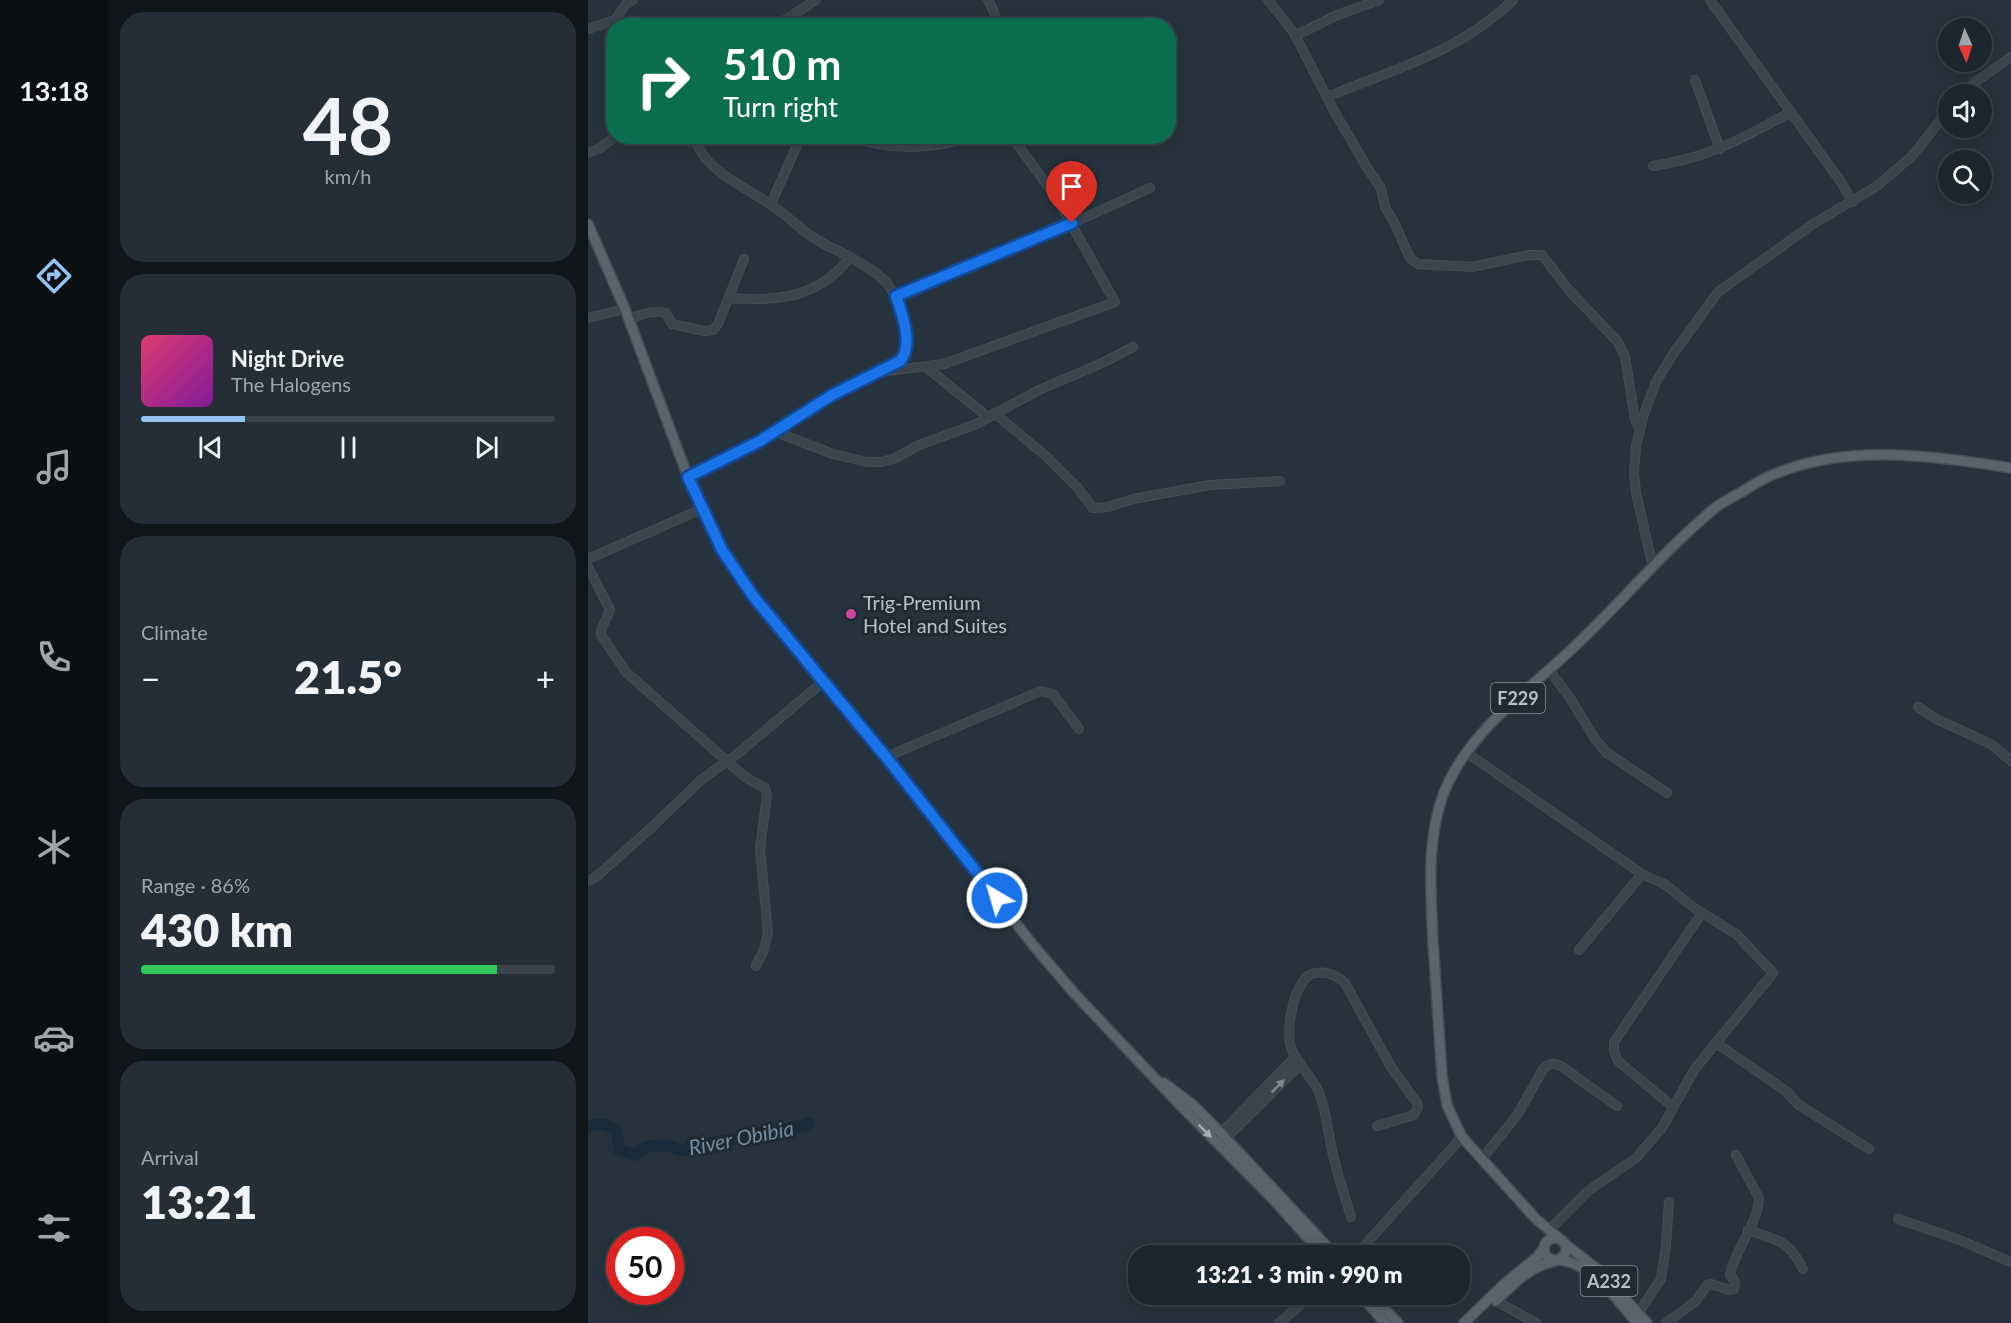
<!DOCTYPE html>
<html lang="en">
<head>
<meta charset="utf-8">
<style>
	:root { --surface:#1c262e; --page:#252e36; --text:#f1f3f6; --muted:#a0a5aa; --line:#3a434a; --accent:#93c3f1 }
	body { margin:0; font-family:Lato,sans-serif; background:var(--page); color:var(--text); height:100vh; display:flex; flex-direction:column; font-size:22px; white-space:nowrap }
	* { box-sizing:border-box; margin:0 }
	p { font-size:20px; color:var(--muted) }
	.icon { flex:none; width:33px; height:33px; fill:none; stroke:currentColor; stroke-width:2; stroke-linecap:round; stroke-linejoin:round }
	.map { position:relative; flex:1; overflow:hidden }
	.side { display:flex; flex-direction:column; gap:12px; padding:12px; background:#0f1519; width:480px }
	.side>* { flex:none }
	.hud { position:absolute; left:18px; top:18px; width:570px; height:126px; border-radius:24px; box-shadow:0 3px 15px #0003,0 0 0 2px var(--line); background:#0b6e4f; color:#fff; overflow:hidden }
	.needle { width:39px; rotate:177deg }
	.buttons { position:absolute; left:1350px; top:18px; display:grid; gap:12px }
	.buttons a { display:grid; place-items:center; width:54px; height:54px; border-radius:50%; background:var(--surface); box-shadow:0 3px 15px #0003,0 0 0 2px var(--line); font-size:30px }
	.speed { position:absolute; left:18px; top:1227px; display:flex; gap:12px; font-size:30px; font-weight:700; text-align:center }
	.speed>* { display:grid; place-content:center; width:78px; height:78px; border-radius:50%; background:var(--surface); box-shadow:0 3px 15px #0003,0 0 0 2px var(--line); line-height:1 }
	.speed .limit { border:9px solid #d22; background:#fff; color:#111 }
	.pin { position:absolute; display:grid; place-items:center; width:51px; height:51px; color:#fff; margin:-62px -26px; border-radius:50% 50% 50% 0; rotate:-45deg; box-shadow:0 0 6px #0007 }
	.pin .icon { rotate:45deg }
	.me { position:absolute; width:66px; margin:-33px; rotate:322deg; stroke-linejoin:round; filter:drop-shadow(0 0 4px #0008) }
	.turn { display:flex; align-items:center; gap:21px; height:126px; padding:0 18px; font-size:27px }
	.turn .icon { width:78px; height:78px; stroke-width:2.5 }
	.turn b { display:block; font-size:42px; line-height:51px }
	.big { font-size:45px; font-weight:800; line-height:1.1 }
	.side .card { flex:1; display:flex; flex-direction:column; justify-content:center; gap:9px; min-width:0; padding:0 21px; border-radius:24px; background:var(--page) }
	.side .dial { align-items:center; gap:0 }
	.dial b { font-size:78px; line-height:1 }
	.song { display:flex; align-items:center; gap:18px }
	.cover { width:72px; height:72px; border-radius:9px; background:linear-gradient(135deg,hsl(340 70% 55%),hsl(290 70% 35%)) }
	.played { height:6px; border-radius:3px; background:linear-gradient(90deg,var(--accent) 25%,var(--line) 25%) }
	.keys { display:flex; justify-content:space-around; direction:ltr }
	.heat { display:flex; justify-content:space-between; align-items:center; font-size:33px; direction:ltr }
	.charge { height:9px; border-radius:4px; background:linear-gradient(90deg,#34c759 86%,var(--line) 0) }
	.trip { position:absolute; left:540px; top:1245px; width:342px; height:60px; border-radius:24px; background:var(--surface); box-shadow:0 3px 15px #0003,0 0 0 2px var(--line); font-weight:800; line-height:60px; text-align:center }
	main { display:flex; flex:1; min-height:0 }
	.dock { display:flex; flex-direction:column; width:108px; justify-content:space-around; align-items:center; background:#0b0f12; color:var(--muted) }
	.dock .icon { width:42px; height:42px }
	.dock .on { color:var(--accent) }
	.dock b { font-size:27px; color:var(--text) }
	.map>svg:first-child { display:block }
</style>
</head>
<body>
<main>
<nav class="dock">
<b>13:18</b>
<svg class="icon on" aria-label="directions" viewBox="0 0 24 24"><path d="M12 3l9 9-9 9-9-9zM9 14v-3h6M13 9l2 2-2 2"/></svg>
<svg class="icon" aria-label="music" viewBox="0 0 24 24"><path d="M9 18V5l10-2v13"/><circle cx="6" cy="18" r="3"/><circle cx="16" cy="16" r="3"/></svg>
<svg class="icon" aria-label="phone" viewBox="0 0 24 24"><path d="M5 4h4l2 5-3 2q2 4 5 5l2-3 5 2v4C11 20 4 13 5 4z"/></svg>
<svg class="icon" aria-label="climate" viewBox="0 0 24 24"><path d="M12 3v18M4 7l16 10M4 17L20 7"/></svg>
<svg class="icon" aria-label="car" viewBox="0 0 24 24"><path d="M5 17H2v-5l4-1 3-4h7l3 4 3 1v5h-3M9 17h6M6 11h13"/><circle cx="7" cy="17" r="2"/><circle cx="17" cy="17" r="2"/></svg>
<svg class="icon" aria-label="filters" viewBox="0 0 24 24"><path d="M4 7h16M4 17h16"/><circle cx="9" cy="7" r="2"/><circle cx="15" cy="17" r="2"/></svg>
</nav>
<section class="side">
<div class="card dial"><b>48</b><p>km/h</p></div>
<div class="card">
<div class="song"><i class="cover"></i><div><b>Night Drive</b><p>The Halogens</p></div></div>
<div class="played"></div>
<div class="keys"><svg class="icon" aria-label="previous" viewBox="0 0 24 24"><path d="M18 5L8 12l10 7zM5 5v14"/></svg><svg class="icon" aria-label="pause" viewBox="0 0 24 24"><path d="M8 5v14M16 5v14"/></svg><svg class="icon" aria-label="next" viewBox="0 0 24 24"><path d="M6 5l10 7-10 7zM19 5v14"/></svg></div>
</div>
<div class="card"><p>Climate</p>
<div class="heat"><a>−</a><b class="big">21.5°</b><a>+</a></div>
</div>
<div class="card"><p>Range · 86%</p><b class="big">430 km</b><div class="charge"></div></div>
<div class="card"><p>Arrival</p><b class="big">13:21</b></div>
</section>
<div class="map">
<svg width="1423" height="1323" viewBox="0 0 1423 1323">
	<rect width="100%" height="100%" fill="#26333e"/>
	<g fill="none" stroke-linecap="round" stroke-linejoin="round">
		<path stroke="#1a2c3b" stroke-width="12" d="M0 1126C13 1123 19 1123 29 1132L31 1150 47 1155 58 1147 65 1146 78 1145 92 1150 98 1149 109 1145 138 1141 179 1131 215 1127 221 1123"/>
		<defs>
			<g id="minor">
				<polyline points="400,0 406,12 409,25"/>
				<polyline points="680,0 706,33 745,109 781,171 793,188 797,207 806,222 822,258 830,264 884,267 941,255 954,255 980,289 1030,342 1037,356 1047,420 1052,429"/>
				<polyline points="1122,0 1253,182 1265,202"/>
				<polyline points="192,26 197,20 228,0"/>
				<polyline points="0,29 27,20 38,4 45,0"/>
				<polyline points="707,36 749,15 791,0"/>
				<polyline points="1107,80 1132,149"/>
				<polyline points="1375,94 1390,80 1423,57"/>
				<path d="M739 97C806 69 872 52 925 0"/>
				<path d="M262 136C303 151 342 151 383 136"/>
				<polyline points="0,153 12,148 28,136"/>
				<path d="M1065 166C1122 158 1154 138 1203 112"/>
				<polyline points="183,204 213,136"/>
				<polyline points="308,295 458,235 562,188"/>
				<path d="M141 298C189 302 231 298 262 257"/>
				<polyline points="0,318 37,309"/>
				<path d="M41 319C53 315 65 309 78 313L84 324 116 331 125 330 130 324 156 259"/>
				<polyline points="338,367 400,417"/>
				<polyline points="299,371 356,364 527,302 468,197 423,136"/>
				<polyline points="406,413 458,456 489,487 505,508 520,507 545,499 622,485 692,481"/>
				<polyline points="188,432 245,454 279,462 294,462 307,458 331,445 386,425 451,390 514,363 545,347"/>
				<path d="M100 477C129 463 157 449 185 434 214 417 241 398 270 381 284 373 304 371 314 359 327 343 309 291 295 279 275 262 251 252 229 240 214 231 203 219 189 209 167 192 138 181 119 160 113 153 109 144 104 136"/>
				<polyline points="0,559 114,509"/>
				<polyline points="0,567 22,610 13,630 13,635 38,672 157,777 177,788 179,795 172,849 180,933 175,952 168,966"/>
				<polyline points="1065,567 1048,493 1046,472 1048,445 1056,414 1068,382 1085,354 1130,292 1225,224 1289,186 1324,156 1360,111"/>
				<polyline points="961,670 982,698 1007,739 1019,753 1079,793"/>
				<polyline points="1330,707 1348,719 1403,744 1423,761"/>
				<polyline points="879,753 1054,874 1078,885 1106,908 1148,934 1185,973 1106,1070 1074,1128 1048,1158 1000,1191 961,1230"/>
				<polyline points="298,757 453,691 465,694 491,729"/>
				<polyline points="0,881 8,877 63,828 113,780 148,755 236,681"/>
				<polyline points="991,950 1054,874"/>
				<polyline points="1128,1043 1198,1091 1211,1105 1281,1149"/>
				<polyline points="1085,1107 1030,1061 1026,1051 1026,1042 1114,913"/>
				<polyline points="633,1133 707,1057"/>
				<polyline points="638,1138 713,1064"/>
				<path d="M894 1159 930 1114 955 1069C962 1063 965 1062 973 1066L1029 1106"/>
				<path d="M763 1217C757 1197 750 1176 745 1155 741 1137 739 1119 734 1101 729 1081 712 1068 704 1050 696 1033 706 976 727 973 739 971 749 975 757 983L803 1067 829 1103 830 1107 826 1115 789 1126"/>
				<polyline points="1310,1219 1369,1239 1423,1262"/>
				<path d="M1160 1230C1189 1240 1201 1240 1215 1269"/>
				<polyline points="767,1256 874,1137"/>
				<polyline points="908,1301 948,1323"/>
				<polyline points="1050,1313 1073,1279 1078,1245 1081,1202"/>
				<polyline points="691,1323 725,1294"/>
				<path d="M1078 1323 1108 1301 1119 1285 1123 1284 1142 1290 1146 1289 1147 1282 1142 1275C1147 1249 1170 1224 1171 1198L1148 1155"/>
			</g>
			<g id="major">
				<polyline points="0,224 37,309 100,477 114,509 134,551 165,596 298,757 445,945 486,993 593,1106 684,1198 736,1256"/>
				<polyline points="576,1083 604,1104 633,1133 748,1256"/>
				<circle cx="967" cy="1249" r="11"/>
				<path d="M972 1239 948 1219 874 1137 859 1105 854 1076C851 1032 848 987 845 942 843 893 838 842 855 795 879 732 939 692 986 647 1034 602 1076 550 1127 508 1136 501 1147 496 1157 490 1168 483 1180 476 1192 472 1264 444 1349 456 1423 468"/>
				<polyline points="977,1244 1013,1272 1059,1323"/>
				<path d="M971 1260C1006 1264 1027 1298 1049 1323"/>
				<polyline points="772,1294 797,1323"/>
				<polyline points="783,1294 810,1323"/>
				<path d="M908 1301C925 1284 942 1266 967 1261"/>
				<polyline points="876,1323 915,1285 949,1257 956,1248"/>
			</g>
		</defs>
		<use href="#minor" stroke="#444e57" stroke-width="10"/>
		<use href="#major" stroke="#444e57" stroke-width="12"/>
		<use href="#minor" stroke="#3a454e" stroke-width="8"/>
		<use href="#major" stroke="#58646e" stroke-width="9"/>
	</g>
	<defs><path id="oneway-solid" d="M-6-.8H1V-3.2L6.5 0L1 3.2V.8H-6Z" transform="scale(1.5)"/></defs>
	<use fill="#7f8992" href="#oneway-solid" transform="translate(690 1086) rotate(-45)"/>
	<use fill="#a4aeb7" href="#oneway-solid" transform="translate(617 1131) rotate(45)"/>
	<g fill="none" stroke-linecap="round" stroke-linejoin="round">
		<defs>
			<path id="route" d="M409 898 298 757 165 596 134 550 100 477 172 441 244 395 312 361C326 346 314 313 308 296L484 223"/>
		</defs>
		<use href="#route" stroke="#114b97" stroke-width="15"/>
		<use href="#route" stroke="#1a73e8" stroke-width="10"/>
	</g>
	<circle fill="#d1479c" stroke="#1f2a33" stroke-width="2" cx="263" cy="614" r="6"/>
	<g text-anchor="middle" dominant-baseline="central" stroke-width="6" stroke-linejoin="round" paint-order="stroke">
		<g fill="#1f2a33" stroke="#89939c" stroke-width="1.5">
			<rect x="903" y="683" width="54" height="30" rx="4.5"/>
			<rect x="992.5" y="1266" width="57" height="30" rx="4.5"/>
		</g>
		<g font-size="18" font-weight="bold" fill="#b7c0c9">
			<text x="930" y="698">F229</text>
			<text x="1021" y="1281">A232</text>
		</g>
		<g font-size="20" fill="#b7c0c9" stroke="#1f2a33" text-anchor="start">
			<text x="275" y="602">Trig-Premium<tspan x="275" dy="23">Hotel and Suites</tspan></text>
		</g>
		<g font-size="21" font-style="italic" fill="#728ea5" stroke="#1f2a33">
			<text transform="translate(153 1137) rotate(-11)">River Obibia</text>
		</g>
	</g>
</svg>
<div class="buttons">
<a><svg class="needle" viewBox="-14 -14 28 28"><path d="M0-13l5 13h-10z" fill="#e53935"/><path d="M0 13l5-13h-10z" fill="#a0a5aa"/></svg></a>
<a><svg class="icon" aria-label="sound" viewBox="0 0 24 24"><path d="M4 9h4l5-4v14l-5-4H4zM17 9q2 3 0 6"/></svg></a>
<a><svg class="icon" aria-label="search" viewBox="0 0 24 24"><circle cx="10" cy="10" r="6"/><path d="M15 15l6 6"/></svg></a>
</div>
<div class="speed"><div class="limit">50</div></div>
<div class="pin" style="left:484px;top:223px;background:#d93025"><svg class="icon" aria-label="arrive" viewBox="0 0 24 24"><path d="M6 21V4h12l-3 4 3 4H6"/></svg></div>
<svg class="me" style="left:409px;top:898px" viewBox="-20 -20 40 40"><circle r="17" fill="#1a73e8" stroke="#fff" stroke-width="3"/><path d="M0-11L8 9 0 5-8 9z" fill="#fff"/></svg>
<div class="trip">13:21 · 3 min · 990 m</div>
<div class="hud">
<div class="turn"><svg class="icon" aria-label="right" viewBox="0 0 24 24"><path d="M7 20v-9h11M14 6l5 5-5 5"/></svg><div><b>510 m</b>Turn right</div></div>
</div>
</div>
</main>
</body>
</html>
